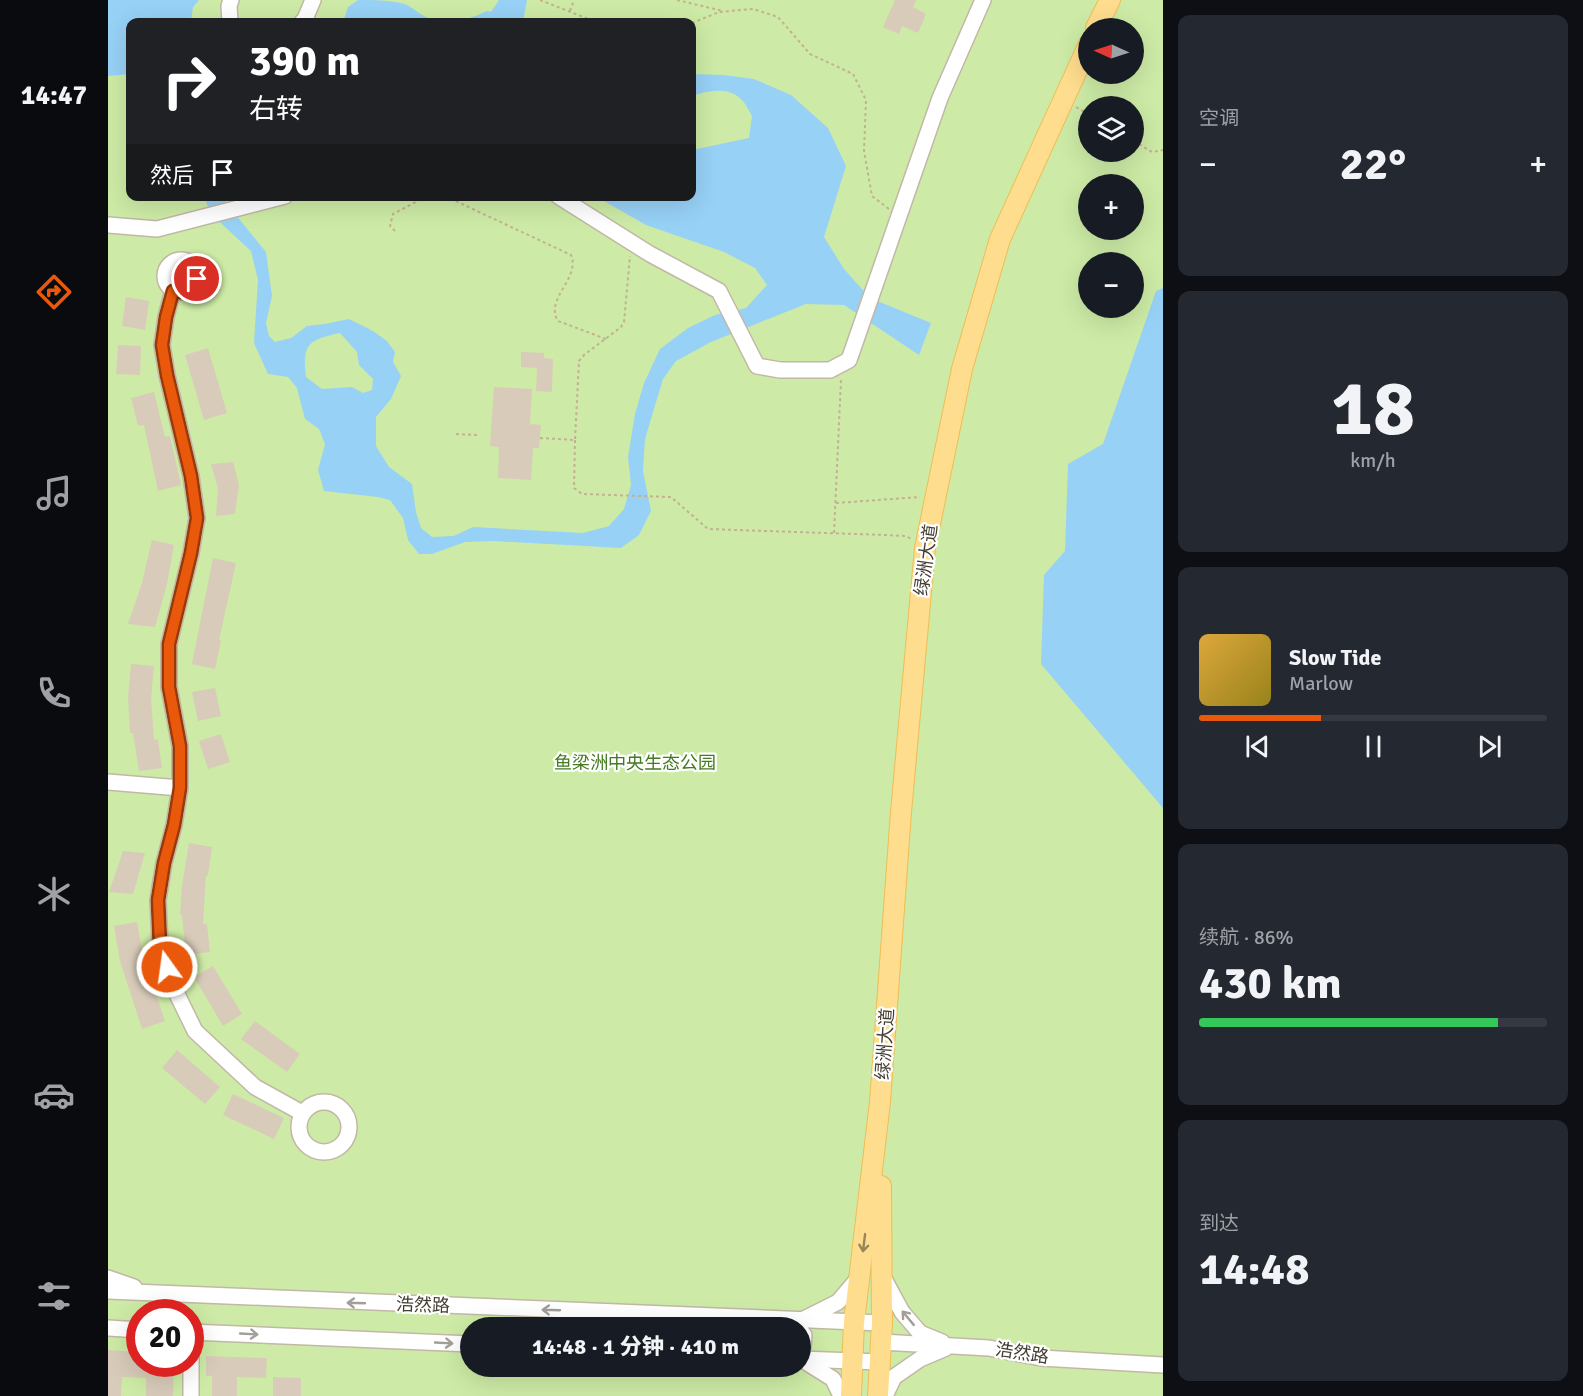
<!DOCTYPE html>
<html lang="zh">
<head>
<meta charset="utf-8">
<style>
	:root { --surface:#171b24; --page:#242831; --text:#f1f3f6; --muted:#9ea1a6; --line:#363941; --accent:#ea580c }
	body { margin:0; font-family:Signika,"Noto Sans SC",sans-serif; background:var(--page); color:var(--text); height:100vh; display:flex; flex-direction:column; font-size:22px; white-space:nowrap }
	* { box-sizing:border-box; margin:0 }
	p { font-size:20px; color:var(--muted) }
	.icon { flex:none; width:33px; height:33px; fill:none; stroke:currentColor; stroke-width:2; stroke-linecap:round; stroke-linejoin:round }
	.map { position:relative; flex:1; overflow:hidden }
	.sheet { display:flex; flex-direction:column; gap:15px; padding:15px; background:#0d0f14; width:420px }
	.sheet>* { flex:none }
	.top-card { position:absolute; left:18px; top:18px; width:570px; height:183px; border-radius:12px; box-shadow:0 6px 24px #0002; background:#202124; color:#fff; overflow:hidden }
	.needle { width:39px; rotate:273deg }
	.controls { position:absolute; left:970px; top:18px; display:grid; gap:12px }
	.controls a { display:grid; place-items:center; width:66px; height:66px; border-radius:50%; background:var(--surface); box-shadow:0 6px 24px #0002; font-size:30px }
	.speed { position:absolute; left:18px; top:1299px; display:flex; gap:12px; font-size:30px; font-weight:700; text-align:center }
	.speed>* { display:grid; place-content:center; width:78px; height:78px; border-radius:50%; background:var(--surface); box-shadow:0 6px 24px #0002; line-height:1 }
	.speed .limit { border:9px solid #d22; background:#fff; color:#111 }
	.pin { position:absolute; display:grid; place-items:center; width:51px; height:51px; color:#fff; margin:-26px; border:3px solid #fff; border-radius:50%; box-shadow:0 2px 6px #0007 }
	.me { position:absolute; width:66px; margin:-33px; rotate:346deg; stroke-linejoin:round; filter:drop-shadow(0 0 4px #0008) }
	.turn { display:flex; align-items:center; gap:21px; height:126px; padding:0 24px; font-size:27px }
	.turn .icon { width:78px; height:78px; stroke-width:2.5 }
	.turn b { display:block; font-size:42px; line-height:51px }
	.then { display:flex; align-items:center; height:57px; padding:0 24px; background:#0003; gap:12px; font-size:22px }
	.big { font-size:45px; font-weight:800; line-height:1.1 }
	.sheet .tile { flex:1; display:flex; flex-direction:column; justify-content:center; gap:9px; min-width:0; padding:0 21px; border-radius:12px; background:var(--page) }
	.sheet .dial { align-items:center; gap:0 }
	.dial b { font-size:78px; line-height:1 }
	.song { display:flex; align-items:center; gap:18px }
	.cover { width:72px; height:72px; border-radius:9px; background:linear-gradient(135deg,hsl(40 70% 55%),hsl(50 70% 35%)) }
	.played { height:6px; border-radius:3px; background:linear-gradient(90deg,var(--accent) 35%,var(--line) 35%) }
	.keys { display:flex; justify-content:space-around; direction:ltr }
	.heat { display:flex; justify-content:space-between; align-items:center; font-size:33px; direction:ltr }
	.charge { height:9px; border-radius:4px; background:linear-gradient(90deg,#34c759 86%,var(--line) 0) }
	.trip { position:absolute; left:352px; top:1317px; width:351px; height:60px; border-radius:30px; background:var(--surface); box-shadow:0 6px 24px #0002; font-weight:800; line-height:60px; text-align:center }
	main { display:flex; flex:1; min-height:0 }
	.menu { display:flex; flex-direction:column; width:108px; justify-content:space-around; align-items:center; background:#090b0e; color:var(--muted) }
	.menu .icon { width:42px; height:42px }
	.menu .active { color:var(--accent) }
	.menu b { font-size:27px; color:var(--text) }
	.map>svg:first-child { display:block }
</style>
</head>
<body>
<main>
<nav class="menu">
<b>14:47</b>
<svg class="icon active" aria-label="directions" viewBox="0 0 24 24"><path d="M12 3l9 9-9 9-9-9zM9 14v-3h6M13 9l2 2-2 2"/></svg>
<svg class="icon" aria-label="music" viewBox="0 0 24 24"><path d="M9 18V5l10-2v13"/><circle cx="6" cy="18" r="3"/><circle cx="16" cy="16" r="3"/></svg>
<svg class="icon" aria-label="phone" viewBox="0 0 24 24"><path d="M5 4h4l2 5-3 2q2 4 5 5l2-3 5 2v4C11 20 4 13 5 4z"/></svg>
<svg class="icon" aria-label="climate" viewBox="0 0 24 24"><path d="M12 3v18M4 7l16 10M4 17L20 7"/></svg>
<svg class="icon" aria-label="car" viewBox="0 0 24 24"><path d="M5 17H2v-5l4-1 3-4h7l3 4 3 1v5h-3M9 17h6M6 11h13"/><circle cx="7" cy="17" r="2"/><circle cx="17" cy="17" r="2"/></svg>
<svg class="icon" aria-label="filters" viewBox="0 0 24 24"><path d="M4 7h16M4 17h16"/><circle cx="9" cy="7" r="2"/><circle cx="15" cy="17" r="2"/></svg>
</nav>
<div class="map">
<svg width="1055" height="1396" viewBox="0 0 1055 1396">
	<rect width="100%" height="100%" fill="#f3ede1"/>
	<path fill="#cdeba6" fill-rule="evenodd" d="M0 0H1055V1396H0ZM22 22H584V196H22ZM981 28H1026V74H981ZM981 106H1026V152H981ZM981 184H1026V230H981ZM981 262H1026V308H981ZM32 1312H82V1364H32ZM363 1328H693V1366H363Z"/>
	<g fill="#97d1f6" fill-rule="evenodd">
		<polygon points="0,0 91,0 85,7 83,22 22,22 22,74 0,76"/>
		<path d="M250 0C265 0 283 0 297 4 304 7 310 13 316 16 338 28 359 20 379 11L383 12 391 0H419L415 22H235L240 7Z"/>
		<path d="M584 74 615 75 646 79 683 95 720 128 738 166 716 237 736 269 762 298 823 323 811 355 736 305 698 304 603 342 568 361 555 379 537 439 535 471 543 511 531 535 513 548 384 541 357 542 324 554H311L300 540 295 518 282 500 270 497 216 491 210 470 217 444 211 429 197 419 189 388 180 377 160 374 146 343 150 280 143 251 103 214 96 197H115L119 204 158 252 164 296 158 323 161 336 167 342 183 338 199 326 217 324 241 319 265 331 279 341 287 352 285 362 293 376 283 399 268 417V446L281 467 304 484 308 512 313 528 324 537 346 536 365 527 475 533 501 526 516 509 523 485 520 457 527 414 536 383 552 349 580 328 607 315 638 308 659 285 647 268 616 252 538 225 489 197 584 196V150L641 138 644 116C641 111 638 104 634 100 620 86 600 91 584 96ZM232 333 249 352 251 365 265 379 264 390 255 393 244 387 214 389 198 377C194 344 200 340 232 333Z"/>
		<polygon points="1055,288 1055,808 933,664 936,575 957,551 960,464 995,444 1048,291"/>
	</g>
	<g fill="#d8cbb9">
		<polygon points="787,0 808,0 805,7 818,14 810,33 794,26 791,34 775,27"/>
		<polygon points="18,297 41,301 37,330 14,326"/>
		<polygon points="10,345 33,346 32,375 8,374"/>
		<polygon points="100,348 119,413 96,420 77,355"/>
		<polygon points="413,352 436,353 436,358 445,359 444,392 428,391 429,368 413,367"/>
		<polygon points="386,387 424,389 422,424 433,425 431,448 425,448 423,480 390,478 391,447 382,446"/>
		<polygon points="46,392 57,437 62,436 73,485 50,491 36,425 30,426 23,398"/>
		<polygon points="125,462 131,485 127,514 108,516 110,488 103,464"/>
		<polygon points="44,540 66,545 59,584 47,627 20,624 34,583"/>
		<polygon points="105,558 128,563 111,640 113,641 107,669 84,664"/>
		<polygon points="23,664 46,666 43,698 46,740 50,739 54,768 31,771 25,733 22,733 20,697"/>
		<polygon points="107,688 113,716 90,721 84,692"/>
		<polygon points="113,734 122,762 100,769 91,741"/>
		<polygon points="81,843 104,847 100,876 98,875 95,924 99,924 102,952 78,955 74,915 72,915 74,886"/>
		<polygon points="15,851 37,853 25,894 1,892"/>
		<polygon points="29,922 35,955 57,1021 34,1029 12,961 6,926"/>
		<polygon points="105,966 134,1014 115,1026 86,977"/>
		<polygon points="147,1021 192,1054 179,1072 133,1039"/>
		<polygon points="69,1050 112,1087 97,1104 54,1068"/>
		<polygon points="125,1094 176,1118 166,1139 115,1115"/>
		<polygon points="0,1350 32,1352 32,1364 66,1364 65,1396 38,1396 38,1378 14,1377 13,1396 0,1396"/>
		<polygon points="98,1356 159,1358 158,1378 129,1377 129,1396 104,1396 104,1376 98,1376"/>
		<polygon points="165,1377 193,1378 193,1396 165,1396"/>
	</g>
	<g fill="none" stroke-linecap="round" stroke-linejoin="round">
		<defs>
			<g id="minor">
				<polyline points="122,22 121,6 123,0"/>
				<polyline points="194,22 197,19 205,0"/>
				<polyline points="450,196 542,254 611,291 649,366 672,370 722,370 741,360 832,98 875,0"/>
				<polyline points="0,225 49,229 177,196"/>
				<circle cx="73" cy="276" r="16"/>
				<polyline points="65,290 58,317 54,345 59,375 83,476 89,518 83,553 61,644 61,687 72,746 72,788 66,825 56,863 50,900 52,946 66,988 87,1031 147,1087 194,1113"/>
				<polyline points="0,782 72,788"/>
				<circle cx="216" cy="1127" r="25"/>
				<polyline points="774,1275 794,1312 812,1333 834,1342"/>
				<polyline points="0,1278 26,1287"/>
				<polyline points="0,1291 774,1323"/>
				<polyline points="696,1319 730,1302 752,1276"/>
				<polyline points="0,1328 32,1330"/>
				<polyline points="693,1331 696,1335 695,1348 693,1350"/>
				<polyline points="82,1332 363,1344"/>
				<polyline points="773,1342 881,1348 933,1358 1055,1365"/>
				<polyline points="693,1359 772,1362"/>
				<polyline points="693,1359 725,1379 733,1396"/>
				<polyline points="83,1396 83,1332"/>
				<polyline points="777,1396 786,1377 812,1359 838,1348"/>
			</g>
			<g id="major">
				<polyline points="988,28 1002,0"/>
				<polyline points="743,1396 746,1322 772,1102 793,812 817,548 854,369 892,239 981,44"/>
				<polyline points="770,1396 774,1323 773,1186"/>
			</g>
		</defs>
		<use href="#minor" stroke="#c1b8a6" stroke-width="18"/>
		<use href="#major" stroke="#eebd54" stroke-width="22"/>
		<g stroke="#c2b193" stroke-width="2" stroke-dasharray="3 3" stroke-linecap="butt">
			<polyline points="432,0 488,22"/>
			<polyline points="569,0 615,11"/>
			<polyline points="462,11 466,0"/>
			<polyline points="584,23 611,12 645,9 670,17 702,54 745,74 758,100 756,151 764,196 781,209"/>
			<polyline points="968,107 981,115"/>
			<polyline points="1026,141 1044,152 1055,150"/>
			<path d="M337 196 463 255C473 278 436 299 450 321L498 339"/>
			<polyline points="287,231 282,226 285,214 319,196"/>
			<polyline points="348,434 369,435"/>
			<polyline points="432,438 467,440 471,361 476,355 513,327 516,322 522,256"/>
			<polyline points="467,440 466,488 474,494 563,497 600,529 777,535 797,536 804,539"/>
			<polyline points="728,503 812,497"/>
			<polyline points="726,533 733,380"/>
		</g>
		<use href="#minor" stroke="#fff" stroke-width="15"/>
		<use href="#major" stroke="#ffdd8e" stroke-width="20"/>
	</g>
	<defs><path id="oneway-shaft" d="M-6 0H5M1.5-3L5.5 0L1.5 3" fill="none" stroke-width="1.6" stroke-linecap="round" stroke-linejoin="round" transform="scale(1.5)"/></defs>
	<use stroke="#98855b" href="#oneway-shaft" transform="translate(756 1243) rotate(97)"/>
	<g stroke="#a29e98">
		<use href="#oneway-shaft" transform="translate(248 1303) rotate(-178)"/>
		<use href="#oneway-shaft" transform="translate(443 1310) rotate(-178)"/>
		<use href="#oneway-shaft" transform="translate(800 1318) rotate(-130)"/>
		<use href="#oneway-shaft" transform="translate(141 1334) rotate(3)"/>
		<use href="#oneway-shaft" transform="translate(336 1343) rotate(3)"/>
	</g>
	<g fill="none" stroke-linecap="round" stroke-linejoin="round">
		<defs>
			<path id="route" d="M59 967 52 946 50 900 56 863 66 825 72 788V746L61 687V644L83 553 89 518 83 476 59 375 54 345 58 317 65 291C76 294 85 290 89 279"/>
		</defs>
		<use href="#route" stroke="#983908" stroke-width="15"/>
		<use href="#route" stroke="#ea580c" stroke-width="10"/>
	</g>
	<g text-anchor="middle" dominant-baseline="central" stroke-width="4.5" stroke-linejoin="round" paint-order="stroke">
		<g font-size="18" fill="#443d32" stroke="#fff">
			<text transform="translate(818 560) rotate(-82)">绿洲大道</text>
			<text transform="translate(777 1044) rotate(-86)">绿洲大道</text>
			<text transform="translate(315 1305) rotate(2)">浩然路</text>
			<text transform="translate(914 1353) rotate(9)">浩然路</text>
		</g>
		<g font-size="18" fill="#447a21" stroke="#fff">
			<text x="527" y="763">鱼梁洲中央生态公园</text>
		</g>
	</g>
</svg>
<div class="controls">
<a><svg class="needle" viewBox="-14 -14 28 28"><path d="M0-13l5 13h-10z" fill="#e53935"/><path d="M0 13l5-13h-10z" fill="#9ea1a6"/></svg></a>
<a><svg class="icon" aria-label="layers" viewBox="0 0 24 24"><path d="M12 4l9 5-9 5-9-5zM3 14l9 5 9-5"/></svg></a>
<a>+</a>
<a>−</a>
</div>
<div class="speed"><div class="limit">20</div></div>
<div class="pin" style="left:89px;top:279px;background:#d93025"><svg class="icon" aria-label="arrive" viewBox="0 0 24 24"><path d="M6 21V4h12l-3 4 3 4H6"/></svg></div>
<svg class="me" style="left:59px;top:967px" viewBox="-20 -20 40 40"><circle r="17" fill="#ea580c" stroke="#fff" stroke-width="3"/><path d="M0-11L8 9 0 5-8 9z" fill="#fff"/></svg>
<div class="trip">14:48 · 1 分钟 · 410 m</div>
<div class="top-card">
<div class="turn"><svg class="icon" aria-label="right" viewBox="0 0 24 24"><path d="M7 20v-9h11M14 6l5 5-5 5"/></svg><div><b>390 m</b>右转</div></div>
<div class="then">然后<svg class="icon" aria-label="arrive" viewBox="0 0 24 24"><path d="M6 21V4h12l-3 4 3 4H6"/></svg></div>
</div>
</div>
<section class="sheet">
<div class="tile"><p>空调</p>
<div class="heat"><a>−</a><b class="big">22°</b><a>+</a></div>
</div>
<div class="tile dial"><b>18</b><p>km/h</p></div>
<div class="tile">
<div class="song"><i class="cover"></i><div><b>Slow Tide</b><p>Marlow</p></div></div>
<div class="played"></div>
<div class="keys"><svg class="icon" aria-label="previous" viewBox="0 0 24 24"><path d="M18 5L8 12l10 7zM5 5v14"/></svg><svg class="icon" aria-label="pause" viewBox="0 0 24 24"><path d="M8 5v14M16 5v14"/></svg><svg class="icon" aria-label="next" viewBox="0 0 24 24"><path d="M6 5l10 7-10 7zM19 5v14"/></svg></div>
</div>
<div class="tile"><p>续航 · 86%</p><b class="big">430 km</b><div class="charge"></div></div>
<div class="tile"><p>到达</p><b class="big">14:48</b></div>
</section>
</main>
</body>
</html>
